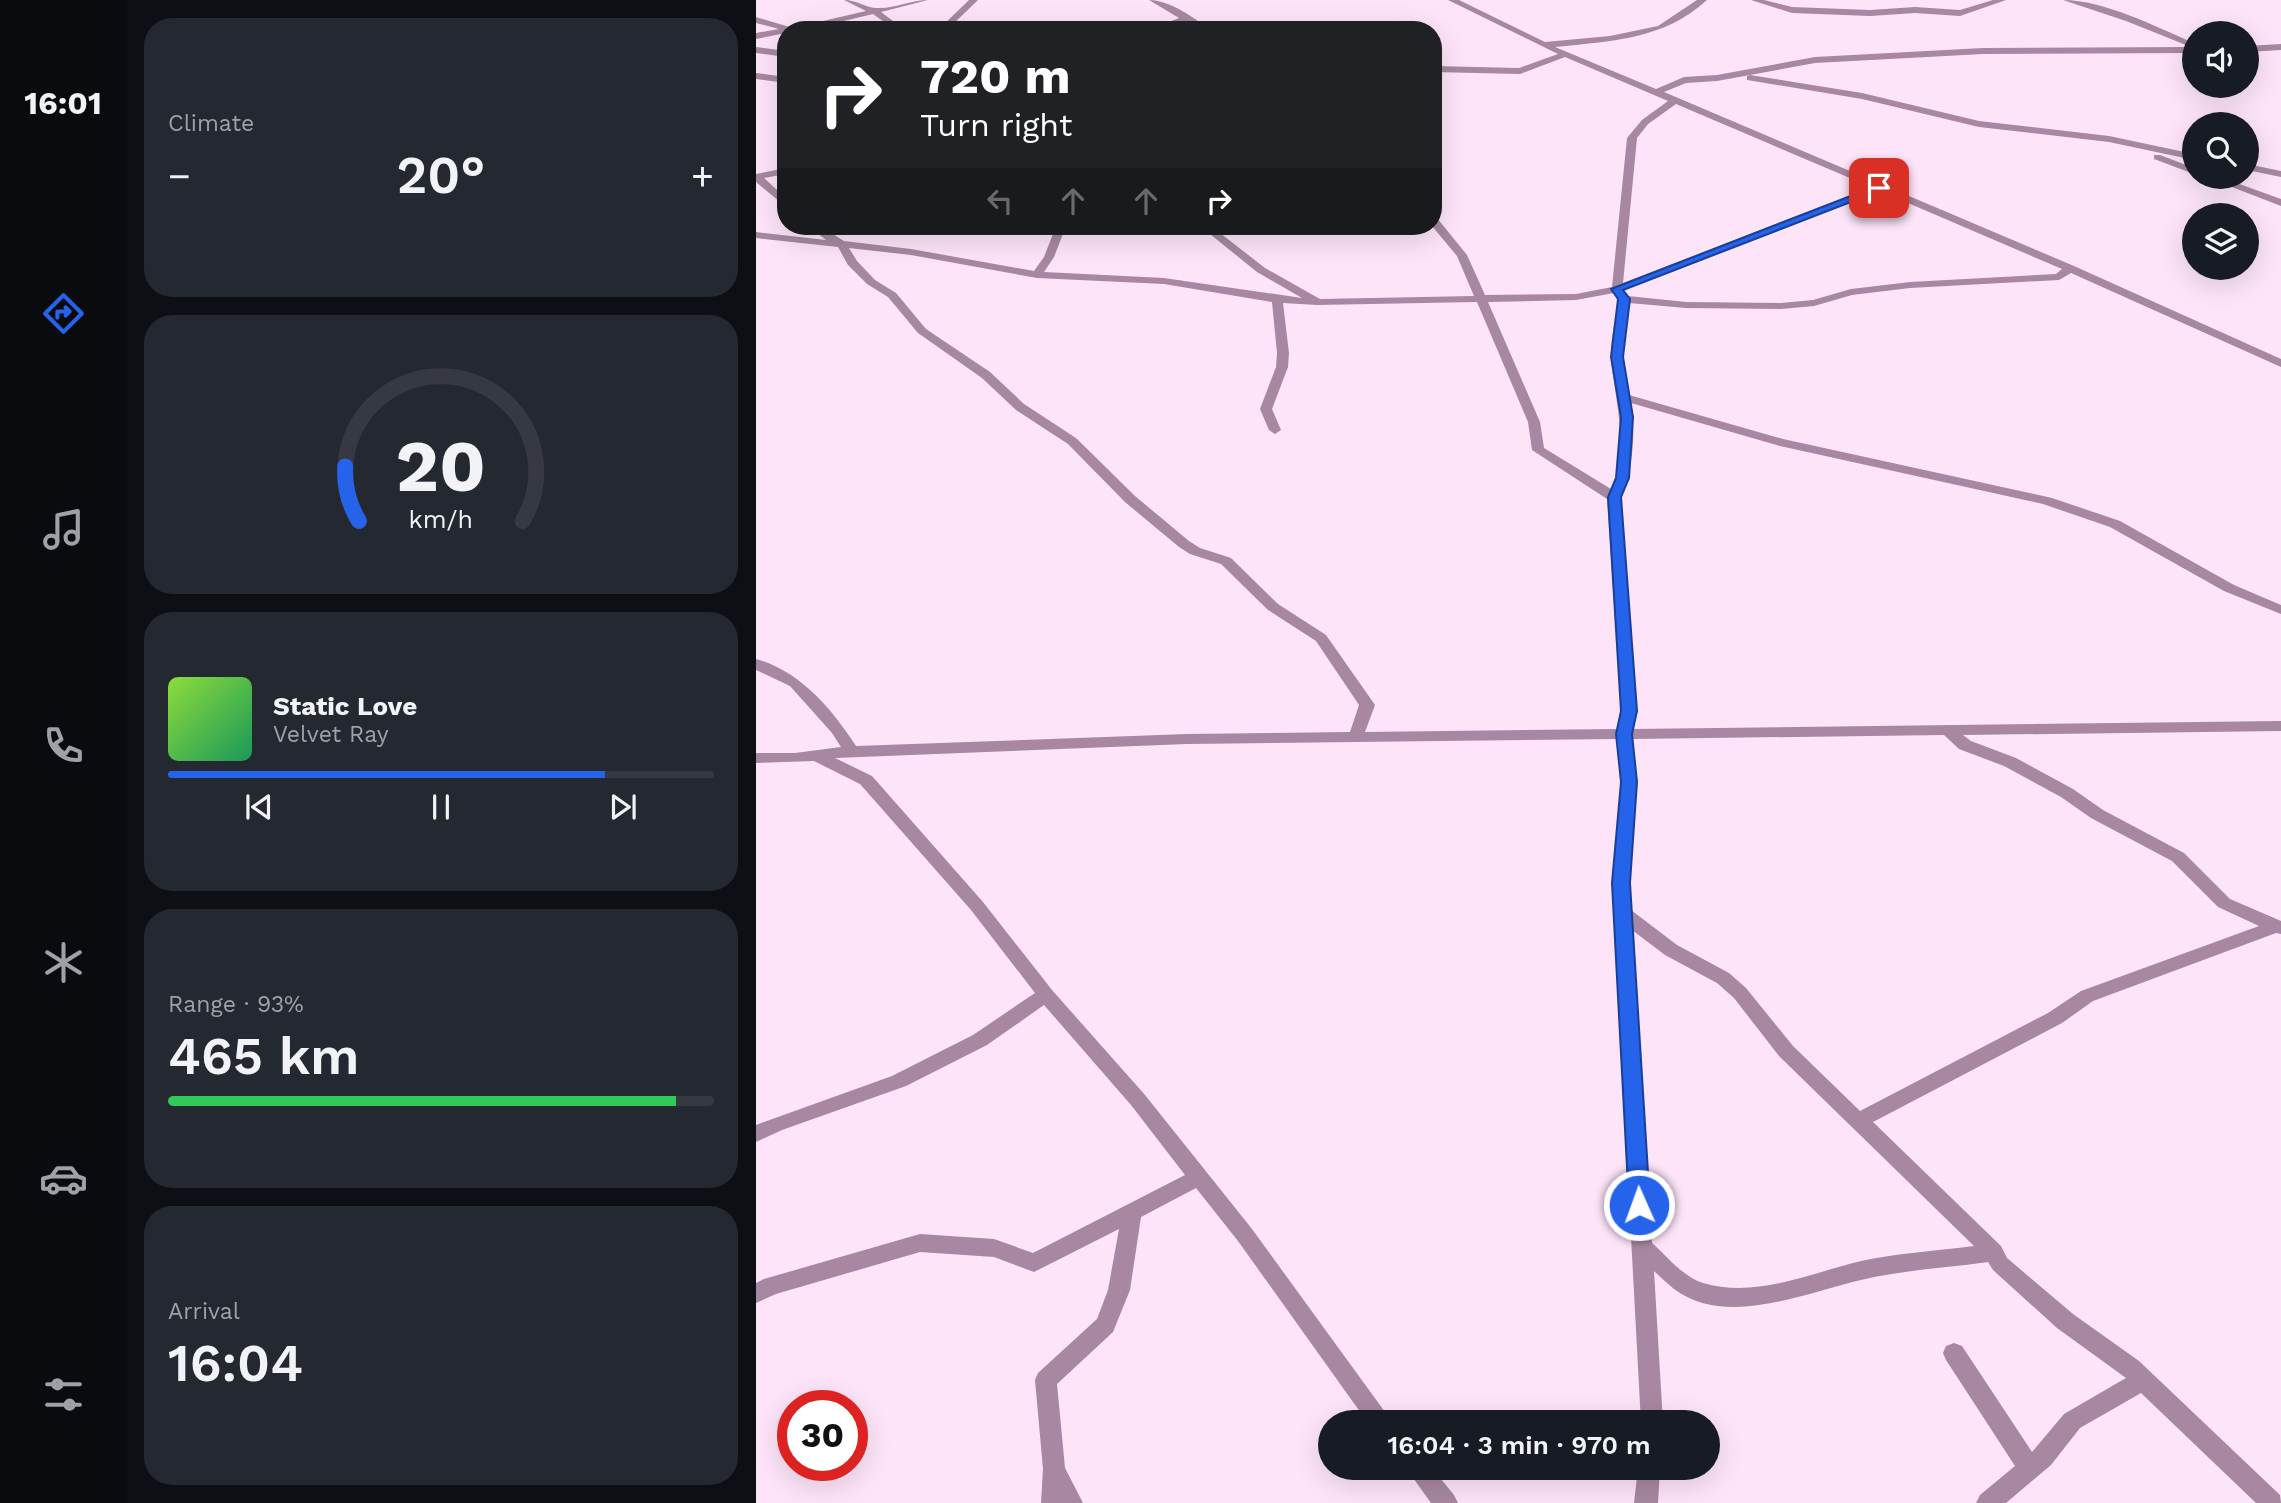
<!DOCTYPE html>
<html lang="en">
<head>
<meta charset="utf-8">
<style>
	:root { --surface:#171b24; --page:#242831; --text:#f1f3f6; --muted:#9ea1a6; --line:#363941; --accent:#2563eb }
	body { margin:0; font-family:"Work Sans",sans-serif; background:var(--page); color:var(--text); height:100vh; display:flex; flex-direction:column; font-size:26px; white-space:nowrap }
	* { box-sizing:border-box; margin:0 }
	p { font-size:23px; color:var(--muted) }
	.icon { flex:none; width:38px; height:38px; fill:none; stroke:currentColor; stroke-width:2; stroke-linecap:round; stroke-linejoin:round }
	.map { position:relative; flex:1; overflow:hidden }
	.panel { display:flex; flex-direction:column; gap:18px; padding:18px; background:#0d0f14; width:630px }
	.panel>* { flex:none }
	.top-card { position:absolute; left:21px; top:21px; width:665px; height:214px; border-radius:28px; box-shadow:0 7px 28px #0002; background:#202124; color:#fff; overflow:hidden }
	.tools { position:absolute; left:1426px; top:21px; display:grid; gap:14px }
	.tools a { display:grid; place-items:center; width:77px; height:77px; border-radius:50%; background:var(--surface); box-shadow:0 7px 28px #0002; font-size:35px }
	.speed { position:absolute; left:21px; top:1390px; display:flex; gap:14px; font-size:35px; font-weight:700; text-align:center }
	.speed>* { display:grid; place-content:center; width:91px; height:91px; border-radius:50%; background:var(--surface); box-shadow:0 7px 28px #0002; line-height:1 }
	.speed .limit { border:10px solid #d22; background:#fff; color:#111 }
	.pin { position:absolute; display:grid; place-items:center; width:60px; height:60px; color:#fff; margin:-30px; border-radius:14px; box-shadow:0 4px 10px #0006 }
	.me { position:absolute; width:77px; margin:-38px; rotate:358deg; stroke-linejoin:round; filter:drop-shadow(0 0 5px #0008) }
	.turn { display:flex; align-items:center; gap:24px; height:147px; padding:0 28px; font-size:32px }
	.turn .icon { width:91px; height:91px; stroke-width:2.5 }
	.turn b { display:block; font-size:49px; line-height:60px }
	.lanes { display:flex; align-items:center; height:66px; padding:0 28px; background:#0003; justify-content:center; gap:35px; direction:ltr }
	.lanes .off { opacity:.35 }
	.big { font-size:52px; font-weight:600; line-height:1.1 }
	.panel .tile { flex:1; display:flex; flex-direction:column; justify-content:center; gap:10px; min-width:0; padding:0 24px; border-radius:28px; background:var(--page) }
	.panel .dial { align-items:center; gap:0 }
	.dial svg { height:182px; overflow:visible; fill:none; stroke:var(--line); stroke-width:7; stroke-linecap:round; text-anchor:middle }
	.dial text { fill:var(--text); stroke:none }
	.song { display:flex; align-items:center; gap:21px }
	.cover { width:84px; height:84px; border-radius:10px; background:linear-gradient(135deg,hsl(90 70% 55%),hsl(150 70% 35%)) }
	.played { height:7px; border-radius:4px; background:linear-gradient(90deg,var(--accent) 80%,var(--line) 80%) }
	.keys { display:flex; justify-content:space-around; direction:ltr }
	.heat { display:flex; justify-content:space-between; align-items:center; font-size:38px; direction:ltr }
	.charge { height:10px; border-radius:5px; background:linear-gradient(90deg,#34c759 93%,var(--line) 0) }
	.trip { position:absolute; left:562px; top:1410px; width:402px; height:70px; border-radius:35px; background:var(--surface); box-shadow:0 7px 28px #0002; font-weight:600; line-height:70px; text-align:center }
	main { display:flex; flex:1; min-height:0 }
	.menu { display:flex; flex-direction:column; width:126px; justify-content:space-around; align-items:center; background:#090b0e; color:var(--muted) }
	.menu .icon { width:49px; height:49px }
	.menu .on { color:var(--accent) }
	.menu b { font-size:32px; color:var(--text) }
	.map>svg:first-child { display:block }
</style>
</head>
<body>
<main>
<nav class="menu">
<b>16:01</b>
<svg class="icon on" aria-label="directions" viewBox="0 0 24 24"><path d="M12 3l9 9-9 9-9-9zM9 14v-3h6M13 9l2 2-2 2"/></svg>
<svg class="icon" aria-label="music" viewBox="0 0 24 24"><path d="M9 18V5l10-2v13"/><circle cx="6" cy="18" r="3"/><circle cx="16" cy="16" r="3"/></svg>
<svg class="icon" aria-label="phone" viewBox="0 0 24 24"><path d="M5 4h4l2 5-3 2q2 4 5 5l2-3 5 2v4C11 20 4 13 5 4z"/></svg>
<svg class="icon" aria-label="climate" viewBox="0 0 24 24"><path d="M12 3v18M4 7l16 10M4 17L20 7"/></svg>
<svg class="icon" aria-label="car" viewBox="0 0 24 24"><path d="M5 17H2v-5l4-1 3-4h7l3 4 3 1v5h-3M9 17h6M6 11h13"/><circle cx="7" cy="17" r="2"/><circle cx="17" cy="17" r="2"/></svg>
<svg class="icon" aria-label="filters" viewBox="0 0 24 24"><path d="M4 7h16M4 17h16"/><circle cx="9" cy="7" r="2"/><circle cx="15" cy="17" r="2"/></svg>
</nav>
<section class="panel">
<div class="tile"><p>Climate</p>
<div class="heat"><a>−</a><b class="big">20°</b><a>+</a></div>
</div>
<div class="tile dial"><svg viewBox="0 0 100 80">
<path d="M14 69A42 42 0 1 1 86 69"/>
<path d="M14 69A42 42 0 0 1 8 45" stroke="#2563eb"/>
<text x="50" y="56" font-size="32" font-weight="700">20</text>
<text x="50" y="72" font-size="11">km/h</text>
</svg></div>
<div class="tile">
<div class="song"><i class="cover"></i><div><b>Static Love</b><p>Velvet Ray</p></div></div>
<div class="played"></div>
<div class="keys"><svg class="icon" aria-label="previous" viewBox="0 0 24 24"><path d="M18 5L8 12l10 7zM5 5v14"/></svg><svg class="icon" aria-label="pause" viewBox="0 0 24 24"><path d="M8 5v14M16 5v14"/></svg><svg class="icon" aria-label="next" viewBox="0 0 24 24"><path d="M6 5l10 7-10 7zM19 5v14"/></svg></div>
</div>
<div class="tile"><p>Range · 93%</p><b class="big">465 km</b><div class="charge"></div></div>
<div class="tile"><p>Arrival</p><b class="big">16:04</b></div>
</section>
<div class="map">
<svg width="1525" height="1503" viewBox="0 0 1525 1503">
	<rect width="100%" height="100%" fill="#fde4f8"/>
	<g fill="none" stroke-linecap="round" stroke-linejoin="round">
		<g fill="#a787a1" fill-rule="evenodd">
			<path d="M88 0C101 0 110 8 121 8 138 9 155 0 172 0L125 12 149 30H139L117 14 50 30H30V33L0 39V33L23 29 0 23V17L37 28 110 11Z"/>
			<polygon points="213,0 222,0 191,30 182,30"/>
			<path d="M393 0C413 0 439 18 454 30H443L429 22 405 30H392L423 18Z"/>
			<path d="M692 0H703L789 42 854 36 902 26 941 0H951C907 40 856 41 799 47L900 89 928 77 961 75 1059 57 1227 48 1435 47 1370 21 1307 0C1348 0 1400 27 1438 43V53L1227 54 1059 63 961 81 930 83 908 92 1318 266 1525 359V367L1315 273 1303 280 1154 288 1096 295 1058 306 1025 309 930 308 873 303 867 357 873 395 1027 439 1296 498 1364 521 1478 585 1525 605V614L1468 591 1354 527 1287 504 1024 446 875 403C880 433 877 470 865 497L881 711 877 729 1525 721V731L1207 735 1215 741 1260 758 1317 789 1347 810 1428 853 1474 899 1525 921V934L1520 933 1337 1001 1306 1023 1117 1122 1245 1246 1251 1258 1317 1314 1383 1361 1524 1495 1525 1503H1500L1385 1393 1324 1428 1295 1465 1250 1503H1220L1224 1495 1259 1466 1190 1360 1187 1353 1190 1346 1198 1343 1206 1346 1276 1452 1308 1414 1370 1378 1301 1328 1237 1270 1232 1262C1190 1268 1146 1270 1105 1280 1049 1293 970 1328 918 1289 911 1283 904 1277 898 1271L907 1423H885L856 883 865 782 861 739 431 744 79 758 116 776 227 902 296 990 389 1095 496 1229 637 1423H612L482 1241 440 1188 385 1217 374 1290 357 1332 301 1384 309 1468 327 1503H285L287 1469 279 1380 282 1373 341 1319 352 1290 363 1229 278 1272 238 1257 164 1252 20 1294 0 1303V1283L8 1279 164 1234 238 1239 277 1253 429 1175 375 1105 288 1005 231 1045 150 1086 26 1130 0 1142V1125L136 1076 217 1035 279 993 215 910 104 784 58 761 0 763V753H39L85 747 76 733 34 686 0 670V659C44 671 76 709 100 746L431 734 594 732 603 705 560 641 512 610 465 564 434 554 423 547 369 502 312 444 260 410 226 378 162 333 132 297 111 284 92 265 82 247 0 238V232L70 240 52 226H64L88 241 155 249 278 271 288 257 300 226H310L298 257 288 272 408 278 546 298 501 272 444 226H455L509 268 564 299 718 296 701 256 676 226 677 217 681 218 711 255 729 295 820 294 856 287 871 138 886 120 912 101 809 57 764 74 677 72V66L763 68 802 54ZM920 104 1115 187 867 283 881 138 892 124ZM1124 191 1306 269 1300 274 1154 282 1095 289 1057 300 1025 303 930 302 872 296 868 290ZM93 248 155 255 281 278 408 284 516 302 521 353 520 367 504 409 513 430 519 434 525 430 516 409 532 367 533 353 527 303 561 305 721 302 772 422 776 450 851 499 865 711 861 729 609 732 619 705 570 635 522 604 475 558 444 548 433 541 379 496 320 438 268 404 234 372 170 329 140 293 119 280 101 261ZM858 293 862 299C860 318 854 340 855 359 859 401 874 449 855 489L788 448 784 422 732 302 820 300ZM1188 735 1203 749 1248 766 1305 797 1335 818 1416 861 1462 907 1503 926 1325 991 1292 1013 1104 1111 1037 1046 990 988 973 973 921 945 875 910 874 883 881 782 876 739ZM876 930 909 955 961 983 978 998 1023 1056 1218 1246C1181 1251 1142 1253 1105 1261 1054 1273 1000 1299 947 1283 927 1277 911 1256 896 1243Z"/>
			<polygon points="995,0 1008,0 1036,7 1114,10 1159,7 1204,10 1237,0 1250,0 1204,16 1159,13 1114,16 1036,13"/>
			<polygon points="1525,44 1525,50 1491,52 1491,46"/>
			<polygon points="0,47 30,51 30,57 0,53"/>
			<polygon points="0,73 30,77 30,83 0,79"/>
			<polygon points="994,75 1106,93 1223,121 1353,136 1438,154 1438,160 1353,142 1223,127 1106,99 991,80 991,76"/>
			<polygon points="1398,155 1404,155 1438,168 1438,174 1398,159"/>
			<polygon points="1491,164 1525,171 1525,177 1491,170"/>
			<polygon points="30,168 30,174 8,178 30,198 30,207 0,182 0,174"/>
			<polygon points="1450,177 1464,177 1525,199 1525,206"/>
			<polygon points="650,1468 676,1468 698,1495 702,1503 675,1503"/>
			<polygon points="882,1468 904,1468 902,1503 878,1503"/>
		</g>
	</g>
	<polygon fill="#2563eb" stroke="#184099" stroke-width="2" points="1123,185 1128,188 1126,190 867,290 874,299 867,357 877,417 873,478 865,497 881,711 876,734 881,782 874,883 894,1205 891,1211 883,1214 876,1211 873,1205 856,883 865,782 860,734 865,711 852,497 860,478 865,417 855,357 862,299 855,289"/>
</svg>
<div class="tools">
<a><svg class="icon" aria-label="sound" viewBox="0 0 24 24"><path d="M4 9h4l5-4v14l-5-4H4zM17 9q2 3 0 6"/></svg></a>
<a><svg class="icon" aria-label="search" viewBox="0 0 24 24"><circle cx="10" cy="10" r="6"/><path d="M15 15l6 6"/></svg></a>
<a><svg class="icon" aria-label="layers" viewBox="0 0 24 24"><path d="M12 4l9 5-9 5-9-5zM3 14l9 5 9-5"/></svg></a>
</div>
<div class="speed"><div class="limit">30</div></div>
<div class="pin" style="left:1123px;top:188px;background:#d93025"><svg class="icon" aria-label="arrive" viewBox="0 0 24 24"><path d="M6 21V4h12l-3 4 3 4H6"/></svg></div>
<svg class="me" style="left:883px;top:1205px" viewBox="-20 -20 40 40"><circle r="17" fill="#2563eb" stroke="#fff" stroke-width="3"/><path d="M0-11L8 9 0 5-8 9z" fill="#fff"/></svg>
<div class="trip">16:04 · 3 min · 970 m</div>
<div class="top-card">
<div class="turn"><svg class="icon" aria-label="right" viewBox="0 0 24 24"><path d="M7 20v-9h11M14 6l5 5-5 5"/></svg><div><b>720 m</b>Turn right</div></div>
<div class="lanes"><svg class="icon off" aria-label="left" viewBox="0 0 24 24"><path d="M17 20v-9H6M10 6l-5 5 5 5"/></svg><svg class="icon off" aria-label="ahead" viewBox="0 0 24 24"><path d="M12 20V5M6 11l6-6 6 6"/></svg><svg class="icon off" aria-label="ahead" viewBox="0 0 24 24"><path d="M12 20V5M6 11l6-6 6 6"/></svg><svg class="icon" aria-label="right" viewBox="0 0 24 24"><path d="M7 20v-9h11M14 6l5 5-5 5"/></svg></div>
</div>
</div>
</main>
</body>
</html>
